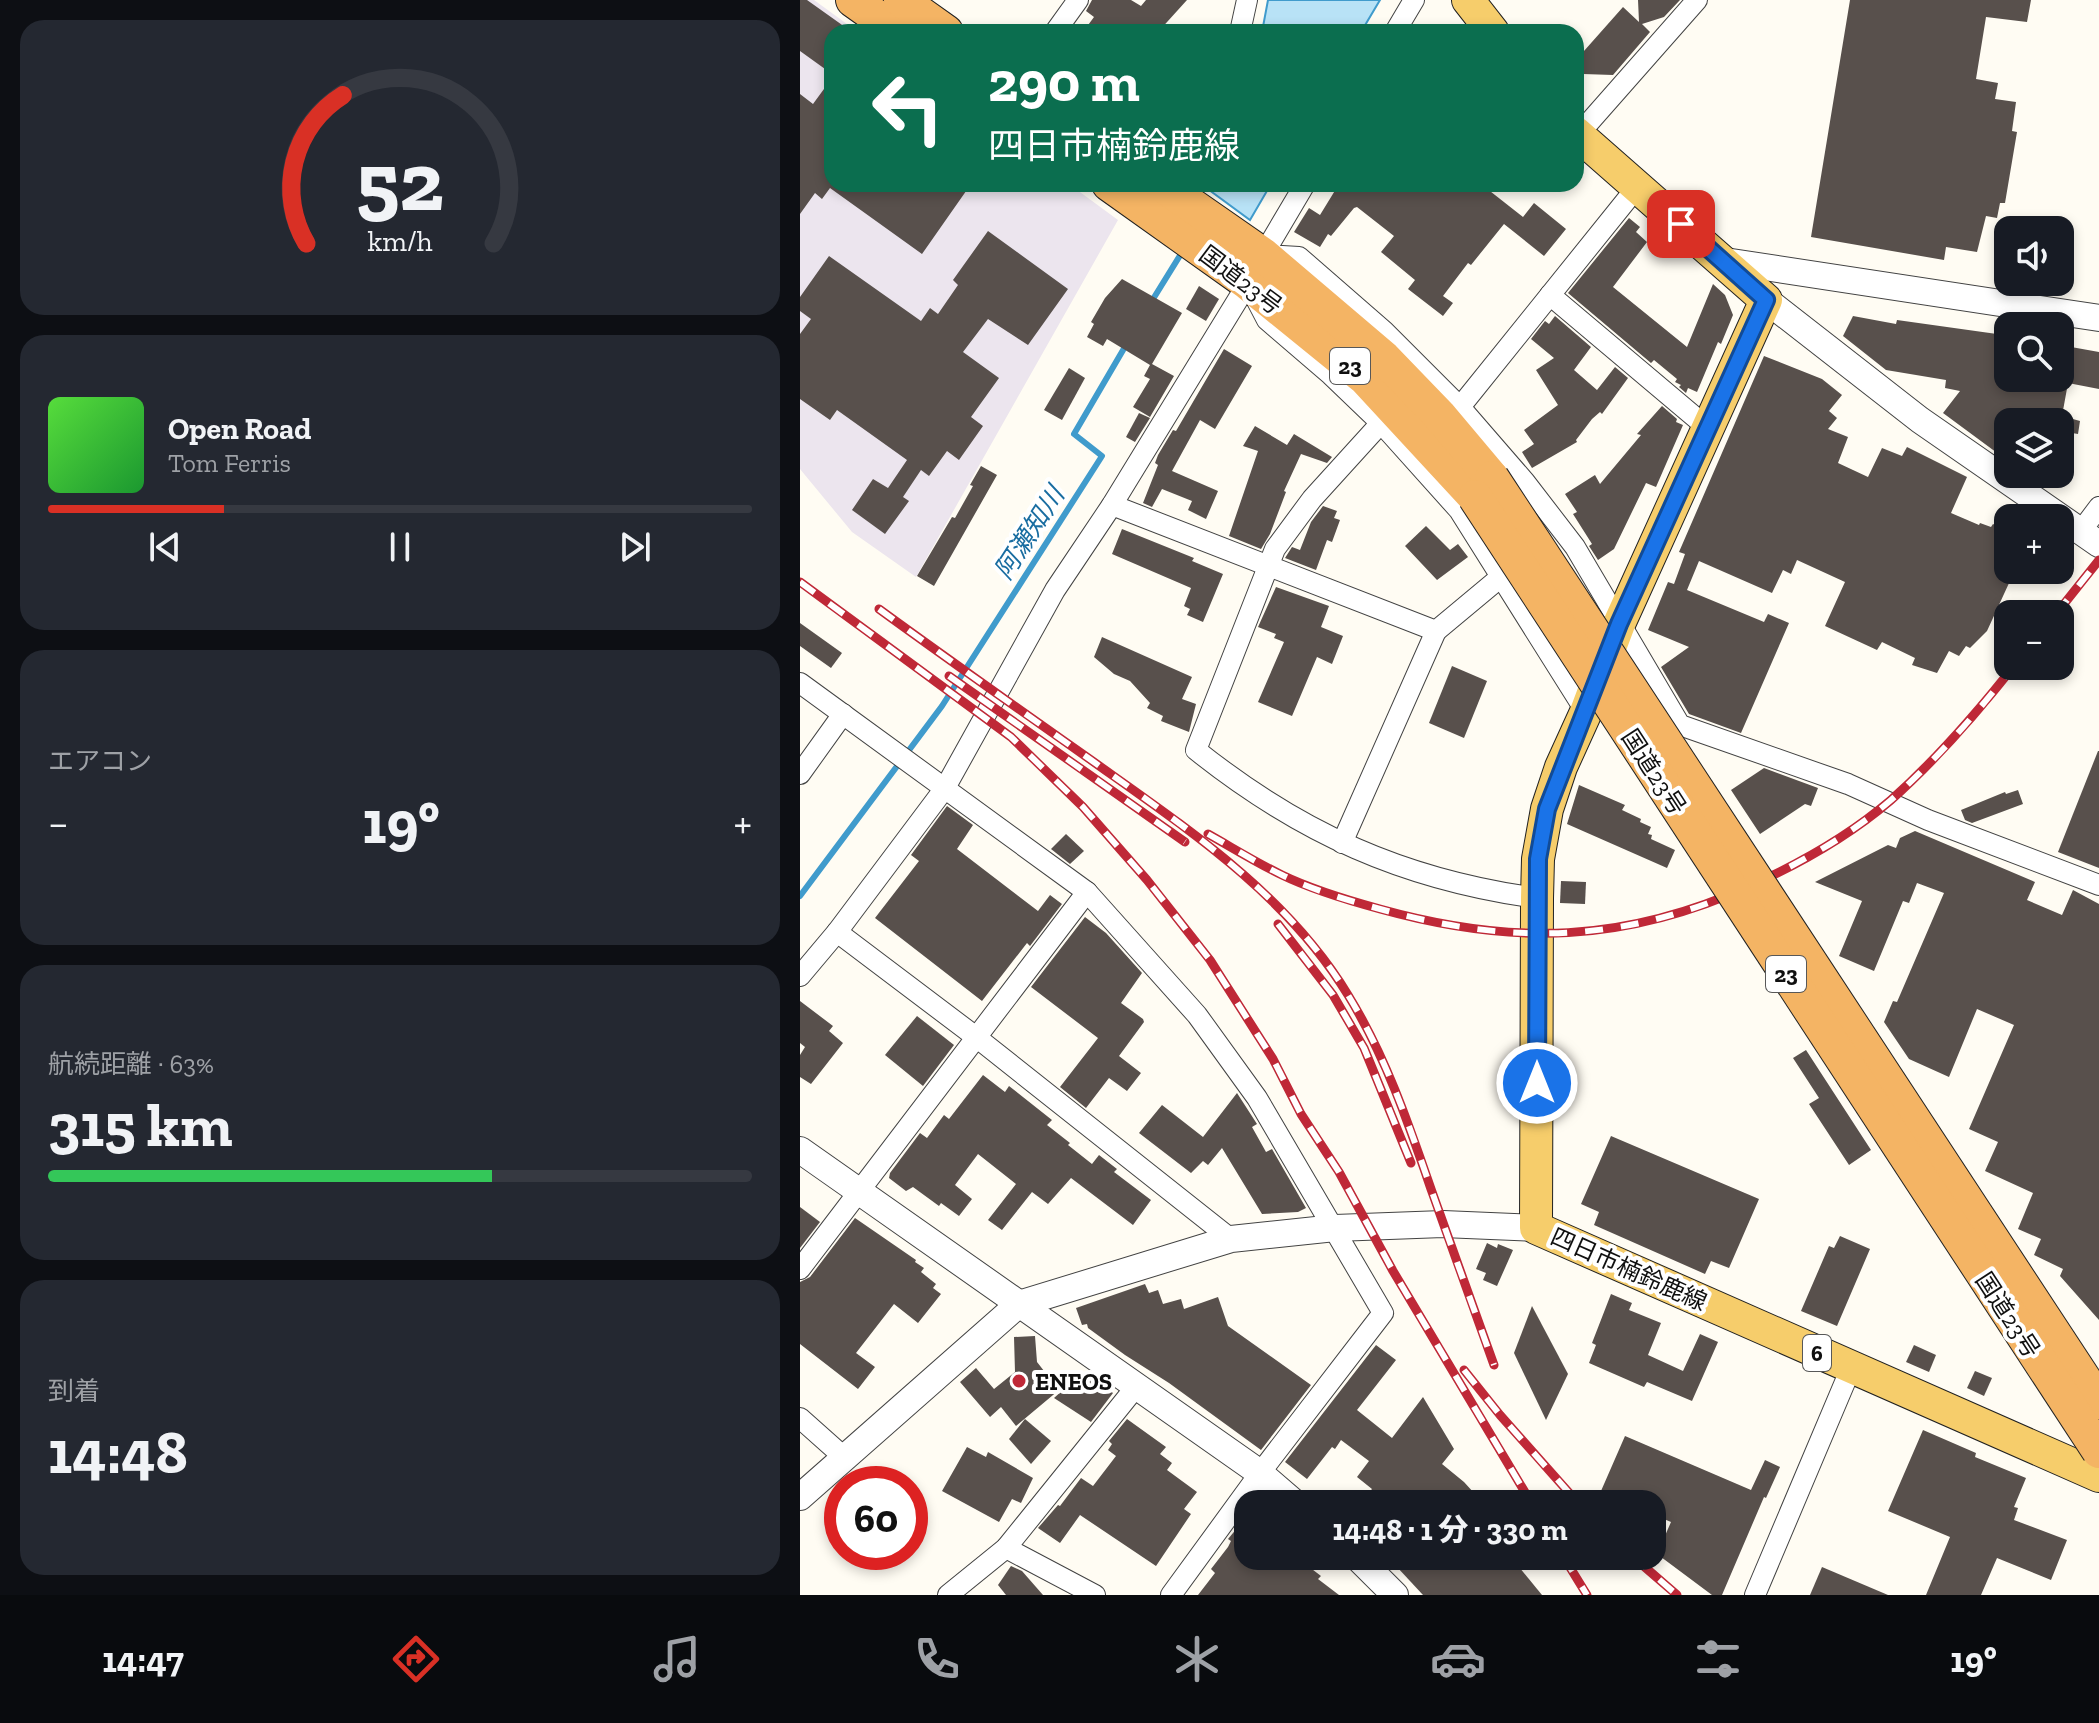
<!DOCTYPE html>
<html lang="ja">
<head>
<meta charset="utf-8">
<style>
	:root { --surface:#171b24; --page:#242831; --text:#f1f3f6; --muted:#9ea1a6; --line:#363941; --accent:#d93025 }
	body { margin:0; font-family:"Zilla Slab","Noto Sans JP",serif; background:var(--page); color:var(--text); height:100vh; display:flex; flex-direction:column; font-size:30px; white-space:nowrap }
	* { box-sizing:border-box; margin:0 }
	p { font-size:26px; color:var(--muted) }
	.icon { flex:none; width:44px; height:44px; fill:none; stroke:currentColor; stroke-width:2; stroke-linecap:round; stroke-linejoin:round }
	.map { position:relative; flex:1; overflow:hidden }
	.panel { display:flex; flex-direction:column; gap:20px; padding:20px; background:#0d0f14; width:800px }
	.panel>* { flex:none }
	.banner { position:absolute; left:24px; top:24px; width:760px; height:168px; border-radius:24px; box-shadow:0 4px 12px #0003; background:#0b6e4f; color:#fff; overflow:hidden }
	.fabs { position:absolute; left:1194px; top:216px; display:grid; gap:16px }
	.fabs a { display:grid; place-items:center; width:80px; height:80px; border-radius:16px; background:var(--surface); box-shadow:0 4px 12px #0003; font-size:40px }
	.speed { position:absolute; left:24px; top:1466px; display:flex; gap:16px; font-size:40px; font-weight:700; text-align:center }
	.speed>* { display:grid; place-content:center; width:104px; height:104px; border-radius:50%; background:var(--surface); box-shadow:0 4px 12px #0003; line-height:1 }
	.speed .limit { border:12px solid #d22; background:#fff; color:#111 }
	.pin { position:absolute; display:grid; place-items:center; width:68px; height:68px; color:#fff; margin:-34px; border-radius:16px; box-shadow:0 4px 12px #0006 }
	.me { position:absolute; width:88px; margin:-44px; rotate:0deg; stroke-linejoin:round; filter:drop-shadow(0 0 6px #0008) }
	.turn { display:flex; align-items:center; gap:28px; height:168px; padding:0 32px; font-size:36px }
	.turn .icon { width:104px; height:104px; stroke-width:2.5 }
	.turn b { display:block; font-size:56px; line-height:68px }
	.big { font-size:60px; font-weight:800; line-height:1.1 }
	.panel .tile { flex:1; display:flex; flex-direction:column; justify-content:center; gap:12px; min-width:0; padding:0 28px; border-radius:24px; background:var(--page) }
	.panel .dial { align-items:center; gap:0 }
	.dial svg { height:208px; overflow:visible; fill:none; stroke:var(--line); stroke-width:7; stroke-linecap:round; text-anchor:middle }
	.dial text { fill:var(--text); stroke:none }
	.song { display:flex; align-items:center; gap:24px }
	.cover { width:96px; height:96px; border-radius:12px; background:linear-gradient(135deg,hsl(110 70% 55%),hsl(130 70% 35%)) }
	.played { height:8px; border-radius:4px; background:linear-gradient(90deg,var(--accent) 25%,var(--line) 25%) }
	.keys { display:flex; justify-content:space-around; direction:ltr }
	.heat { display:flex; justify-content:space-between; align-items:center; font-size:44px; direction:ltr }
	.charge { height:12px; border-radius:6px; background:linear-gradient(90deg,#34c759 63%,var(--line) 0) }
	.trip { position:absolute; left:434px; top:1490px; width:432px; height:80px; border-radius:24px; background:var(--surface); box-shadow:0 4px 12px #0003; font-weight:800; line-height:80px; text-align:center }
	.tabs { display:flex; height:128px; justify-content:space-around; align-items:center; background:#090b0e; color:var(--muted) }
	.tabs .icon { width:56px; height:56px }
	.tabs .active { color:var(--accent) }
	.tabs b { font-size:36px; color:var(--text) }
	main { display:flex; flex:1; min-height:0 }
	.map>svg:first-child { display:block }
</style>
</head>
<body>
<main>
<section class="panel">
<div class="tile dial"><svg viewBox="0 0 100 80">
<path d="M14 69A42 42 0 1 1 86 69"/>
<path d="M14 69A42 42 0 0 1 28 12" stroke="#d93025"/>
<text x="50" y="56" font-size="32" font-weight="700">52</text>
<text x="50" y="72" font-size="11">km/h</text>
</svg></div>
<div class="tile">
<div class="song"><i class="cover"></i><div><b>Open Road</b><p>Tom Ferris</p></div></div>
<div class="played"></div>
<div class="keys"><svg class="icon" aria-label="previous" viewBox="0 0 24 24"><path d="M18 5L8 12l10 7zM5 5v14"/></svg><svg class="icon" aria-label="pause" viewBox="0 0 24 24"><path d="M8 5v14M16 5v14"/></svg><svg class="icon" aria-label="next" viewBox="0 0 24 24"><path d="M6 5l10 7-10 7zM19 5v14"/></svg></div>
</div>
<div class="tile"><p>エアコン</p>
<div class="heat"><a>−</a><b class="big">19°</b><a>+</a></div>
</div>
<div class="tile"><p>航続距離 · 63%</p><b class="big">315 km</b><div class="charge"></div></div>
<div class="tile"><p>到着</p><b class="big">14:48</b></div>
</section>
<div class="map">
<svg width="1299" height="1595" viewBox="0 0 1299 1595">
	<rect width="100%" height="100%" fill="#fffcf3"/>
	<polygon fill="#ece5ee" points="0,0 14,0 58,32 32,32 32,184 269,184 318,220 116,577 52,532 0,469"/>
	<g fill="#b8e2f6" stroke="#409bcc" stroke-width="2">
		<polygon points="468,0 580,0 561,32 462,32"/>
		<polygon points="401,184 471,184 450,220"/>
	</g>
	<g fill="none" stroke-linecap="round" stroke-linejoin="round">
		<g stroke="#409bcc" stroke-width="6">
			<polyline points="350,304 384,249"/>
			<polyline points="0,896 142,706 302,456 274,434 326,345"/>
		</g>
	</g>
	<g fill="#58504c">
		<polygon points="0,0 7,0 52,32 32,32 32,74 0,51"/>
		<polygon points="292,0 331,0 341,6 346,0 387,0 358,32 283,32 294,17 286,11"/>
		<polygon points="838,0 880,0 864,17 842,24 850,32 813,75 783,74 776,69 776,60 823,7 839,22"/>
		<polygon points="1050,0 1231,0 1227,22 1186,17 1176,79 1198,83 1195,99 1216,102 1212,131 1217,132 1205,203 1200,203 1197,218 1186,216 1177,252 1146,247 1144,260 1011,237"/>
		<polygon points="32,78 32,184 171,184 122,254 30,188 22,199 15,193 0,214 0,94 13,104"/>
		<polygon points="539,184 681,184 723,217 734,203 766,229 744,256 704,224 671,265 668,263 643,296 653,303 643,316 608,289 615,280 581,252 594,236 557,207 554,208 531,236 528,234 520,247 494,232 509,208 520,215"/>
		<polygon points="829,218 840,227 836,232 847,242 813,287 887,347 913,284 925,295 933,315 921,344 918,342 897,392 888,388 886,393 879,387 881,385 875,382 877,379 854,360 851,363 768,293"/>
		<polygon points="188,231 268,289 228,345 188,319 163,352 199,378 171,417 183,426 159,460 147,451 129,476 121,470 103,497 109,501 85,534 52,510 73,479 88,488 107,460 37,410 30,420 0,399 0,334 11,319 0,311 0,297 29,256 121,321 130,308 138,314 158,285 153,280"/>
		<polygon points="322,279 382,313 352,364 374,376 350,417 333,407 350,379 344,376 350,365 307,339 303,346 287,337 294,324 291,322 305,298"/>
		<polygon points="399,286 419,299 406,321 386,309"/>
		<polygon points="755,316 791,347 774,370 797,390 815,367 828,378 802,414 800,412 792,419 776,440 777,442 732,468 722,452 734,444 724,430 758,405 736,370 754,358 731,339 745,321 749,324"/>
		<polygon points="1053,316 1096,324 1097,320 1204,335 1208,337 1208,378 1260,378 1260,345 1299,352 1299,389 1268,383 1262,416 1280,421 1278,434 1260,431 1260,422 1208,422 1208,461 1143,413 1160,391 1145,388 1146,380 1086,370 1043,336"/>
		<polygon points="424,349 452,366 415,429 400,420 372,471 418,491 406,519 388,510 392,501 362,489 352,507 343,503 358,465 355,463 358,455 373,430 376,431"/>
		<polygon points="964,356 1022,379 1042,395 1029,411 1037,418 1028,429 1048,437 1038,463 1068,477 1082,448 1102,456 1107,447 1167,477 1151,513 1179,525 1180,523 1191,527 1193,524 1208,531 1208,570 1215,570 1187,631 1170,648 1166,646 1159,656 1149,651 1137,673 1112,665 1115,658 1082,642 1077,650 1025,626 1045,582 997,560 991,574 983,570 972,593 899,561 887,590 964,622 968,614 989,623 941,733 889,714 861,667 889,647 848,630 868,582 874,584 885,554 879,552"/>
		<polygon points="269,368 285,378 262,420 244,410"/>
		<polygon points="862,406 877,419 876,422 883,425 856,487 846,483 814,549 798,560 789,546 792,544 773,514 777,512 765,494 795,475 800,484 841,435 837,434"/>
		<polygon points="339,413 350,418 335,442 326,437"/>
		<polygon points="455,426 487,445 494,434 532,457 527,463 501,454 484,491 486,492 470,534 461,549 429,536 458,451 443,446"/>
		<polygon points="181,466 197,475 134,586 117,576 152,517 155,518 173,486 170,485"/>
		<polygon points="523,506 537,511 534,518 540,520 532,542 527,540 516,570 485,558 492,547 500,550 511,522"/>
		<polygon points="626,526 650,550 658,544 668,557 637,580 605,546"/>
		<polygon points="322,529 394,558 392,561 423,574 403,622 387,615 390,609 384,606 391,588 312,554"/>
		<polygon points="476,587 529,606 521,627 543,636 532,664 517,657 492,716 458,702 484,642 474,638 476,634 458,627"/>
		<polygon points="0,623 42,653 31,668 0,646"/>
		<polygon points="302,637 392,677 382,699 396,704 389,732 361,721 363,716 347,708 350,703 330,681 314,674 294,657"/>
		<polygon points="652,666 687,681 664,738 629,723"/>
		<polygon points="1298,751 1299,751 1299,868 1258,852"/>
		<polygon points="964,768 1018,788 1011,806 1005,804 960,834 931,790"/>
		<polygon points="779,785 825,805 822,810 841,819 840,822 851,827 848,834 852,835 851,839 875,850 867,868 767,824"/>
		<polygon points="1218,790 1223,804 1172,823 1165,820 1161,810 1205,792 1206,794"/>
		<polygon points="147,806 173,825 157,849 238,911 250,895 262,904 230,946 227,943 182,1001 75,918 119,861 111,855"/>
		<polygon points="1115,831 1235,882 1227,900 1262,915 1273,890 1299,904 1299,1320 1260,1276 1263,1269 1234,1255 1241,1239 1218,1229 1233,1193 1185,1171 1198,1142 1169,1129 1214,1025 1177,1009 1149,1077 1109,1059 1084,1022 1093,1001 1097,1002 1144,893 1117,883 1109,903 1103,901 1074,971 1039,956 1062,901 1015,882 1088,845 1096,848 1100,838"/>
		<polygon points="266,834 284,851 270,864 251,849"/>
		<polygon points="761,881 786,882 785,904 760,903"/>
		<polygon points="285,917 306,933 342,973 321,1003 343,1019 344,1022 319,1056 341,1073 327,1091 309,1078 286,1108 260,1087 298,1038 231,987"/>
		<polygon points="0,1001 33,1026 29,1031 43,1043 11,1084 0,1077 0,1055 5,1047 0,1043"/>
		<polygon points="117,1016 154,1045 123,1086 85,1055"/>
		<polygon points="1006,1050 1071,1150 1049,1165 1009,1104 1019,1098 993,1058"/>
		<polygon points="183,1075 205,1092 209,1086 252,1120 247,1125 270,1143 268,1145 292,1164 299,1155 317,1169 314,1172 351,1200 333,1225 271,1178 248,1204 232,1192 202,1230 188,1220 216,1184 178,1154 155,1185 172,1199 159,1216 141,1203 139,1206 113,1187 106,1191 89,1178 90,1173 120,1133 127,1138 144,1115 149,1119"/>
		<polygon points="437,1093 457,1124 452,1127 466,1152 472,1149 506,1208 498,1212 462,1214 422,1148 408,1165 403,1161 391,1173 339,1133 362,1105 403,1137"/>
		<polygon points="811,1136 959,1199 929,1268 911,1261 905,1274 794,1225 799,1212 781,1204"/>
		<polygon points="0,1207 20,1222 0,1248"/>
		<polygon points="55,1218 116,1260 115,1262 124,1268 121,1272 136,1284 133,1288 141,1294 118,1323 94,1304 56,1353 75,1367 58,1389 0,1344 0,1282 10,1277"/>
		<polygon points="1040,1236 1070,1249 1037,1326 1001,1311 1029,1246 1034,1248"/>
		<polygon points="687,1243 697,1248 698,1244 713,1250 697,1286 683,1280 686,1273 676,1269"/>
		<polygon points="345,1284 349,1293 358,1290 363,1304 381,1299 384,1309 418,1297 428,1326 511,1385 461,1450 369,1383 325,1355 288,1328 287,1324 282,1325 276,1308"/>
		<polygon points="811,1294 832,1303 829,1310 861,1323 848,1355 883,1371 900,1334 918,1342 892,1401 847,1382 844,1387 789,1363 796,1345 792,1343"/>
		<polygon points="732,1306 768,1374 746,1420 714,1353"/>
		<polygon points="235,1336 237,1362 259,1390 216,1426 201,1407 190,1417 160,1382 176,1368 194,1389 215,1372 214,1337"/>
		<polygon points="576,1345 596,1360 557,1410 592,1438 623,1397 654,1449 642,1464 664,1482 684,1504 614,1504 605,1497 600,1504 560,1504 572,1489 557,1477 569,1461 541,1440 535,1449 532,1447 507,1479 485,1462"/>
		<polygon points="1114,1345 1136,1355 1129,1372 1106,1362"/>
		<polygon points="1175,1371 1192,1378 1184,1396 1167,1388"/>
		<polygon points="283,1372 313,1393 291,1422 254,1398"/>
		<polygon points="225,1419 251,1441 231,1464 209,1439"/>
		<polygon points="327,1419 366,1447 360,1454 372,1463 367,1470 397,1492 384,1509 391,1514 356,1566 280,1515 260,1543 238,1528 258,1505 260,1506 281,1478 293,1486 316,1456 308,1450 312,1444 309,1441"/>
		<polygon points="1123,1430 1176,1453 1175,1457 1226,1478 1214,1507 1218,1508 1214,1520 1267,1540 1251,1580 1197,1558 1181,1595 1126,1595 1150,1537 1088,1511"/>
		<polygon points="825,1436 951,1490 965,1460 980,1467 966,1498 964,1497 922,1595 912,1595 857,1554 871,1522 852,1514 852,1504 830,1504 801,1491"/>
		<polygon points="167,1447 186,1457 188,1452 233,1478 221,1503 212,1499 199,1522 142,1491"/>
		<polygon points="448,1515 448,1556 487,1556 501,1567 504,1563 521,1576 518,1579 539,1595 398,1595 415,1573 411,1569 428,1547 431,1541 428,1539"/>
		<polygon points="609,1556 710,1556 742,1595 623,1595 597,1567"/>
		<polygon points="211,1566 222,1571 243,1595 206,1595 198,1585"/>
		<polygon points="1022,1567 1088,1595 1010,1595"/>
	</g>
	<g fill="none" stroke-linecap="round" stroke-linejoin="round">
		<defs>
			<g id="minor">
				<polyline points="255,32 278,0"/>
				<polyline points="440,32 447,0"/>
				<polyline points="595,32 614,0"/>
				<polyline points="778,135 897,0"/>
				<polyline points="505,184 463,255 499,257 584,331 660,407 725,482 775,547 880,725 1048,784 1128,820 1299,885"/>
				<polyline points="750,295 909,429"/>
				<polyline points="455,297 467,320 531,375 581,423 659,510 786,712"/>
				<polyline points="660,407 837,187"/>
				<path d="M581 423 512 499 475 549 396 750C500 833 604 880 737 898"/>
				<polyline points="312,505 636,631 702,576"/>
				<polyline points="1281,531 1299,507"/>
				<polyline points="0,683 287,892 397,1015 457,1098 583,1313 460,1473 371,1595"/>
				<polyline points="0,774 43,714"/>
				<polyline points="542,843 636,631"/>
				<polyline points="37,932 176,1037 431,1239"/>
				<polyline points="0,976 37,932 145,788 255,590 312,505 448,283"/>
				<polyline points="0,1269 287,892"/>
				<polyline points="0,1418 46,1459"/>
				<polyline points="206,1548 295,1595"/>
				<polyline points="148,1595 206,1548 335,1388"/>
				<polyline points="955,1595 1051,1368"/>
			</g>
			<g id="tertiary">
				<polyline points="925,261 1299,318"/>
				<polyline points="966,300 1120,420 1299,544"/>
				<polyline points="0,1150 460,1473 496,1504"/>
				<polyline points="0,1497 219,1304 431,1239 535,1228 643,1224 736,1228"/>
				<polyline points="556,1556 595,1595"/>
			</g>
			<g id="primary">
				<polyline points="668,0 693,32"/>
				<polyline points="776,133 966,300 819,624 786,712 761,767 747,809 738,859 737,898 736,1228 1299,1476"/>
			</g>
			<g id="trunk">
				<polyline points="53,0 98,32"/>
				<polyline points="101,0 146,32"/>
				<polyline points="309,184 448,283 565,378 675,497"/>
				<polyline points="361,184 463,255 584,358 639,415 692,478"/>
			</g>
		</defs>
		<use href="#minor" stroke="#434343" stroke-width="22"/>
		<use href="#tertiary" stroke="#434343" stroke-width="28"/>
		<use href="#primary" stroke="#212121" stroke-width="34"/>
		<use href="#trunk" stroke="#212121" stroke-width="36"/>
		<use href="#minor" stroke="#fff" stroke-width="20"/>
		<use href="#tertiary" stroke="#fff" stroke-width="26"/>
		<use href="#primary" stroke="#f6cd6b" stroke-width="32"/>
		<use href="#trunk" stroke="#f4b464" stroke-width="34"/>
		<defs>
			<g id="rail">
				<polyline points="0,582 211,737 283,807 347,880 410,960 473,1059 501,1114 539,1172 593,1271 732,1504"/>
				<path d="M79 609C149 660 220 710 291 760 385 827 487 894 548 995 585 1055 608 1122 631 1189 652 1248 673 1307 694 1365"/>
				<polyline points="1256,614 1299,560"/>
				<polyline points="149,676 385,842"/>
				<path d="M408 834C433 848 457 863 482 875 513 890 547 900 580 909 713 946 825 943 952 885 1001 863 1050 835 1091 800 1137 759 1176 714 1214 666"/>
				<polyline points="478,924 533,995 564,1048 611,1163"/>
				<polyline points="664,1370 700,1415 779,1504"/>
				<polyline points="763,1556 787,1595"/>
				<polyline points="832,1556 877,1595"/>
			</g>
		</defs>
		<use href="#rail" stroke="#bf2837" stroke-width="9"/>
		<use href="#rail" stroke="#fff" stroke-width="6" stroke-dasharray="18" stroke-linecap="butt"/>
		<defs>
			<g id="trunk-bridge">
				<polyline points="692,478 1299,1402"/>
				<polyline points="675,497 1299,1451"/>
			</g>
		</defs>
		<use href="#trunk-bridge" stroke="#212121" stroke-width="36" stroke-linecap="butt"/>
		<use href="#trunk-bridge" stroke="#f4b464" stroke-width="34"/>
	</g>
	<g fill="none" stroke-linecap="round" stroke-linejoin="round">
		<defs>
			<polyline id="route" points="737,1083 738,859 747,809 819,624 966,300 881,224"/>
		</defs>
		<use href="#route" stroke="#114b97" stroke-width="20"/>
		<use href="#route" stroke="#1a73e8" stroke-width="14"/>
	</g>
	<circle fill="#bf2837" stroke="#fff" stroke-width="3" cx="219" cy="1381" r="8"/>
	<g text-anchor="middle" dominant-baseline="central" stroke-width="8" stroke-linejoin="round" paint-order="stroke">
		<g fill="#fff" stroke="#585858" stroke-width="2">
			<rect x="530" y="348" width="40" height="36" rx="6"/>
			<rect x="966" y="956" width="40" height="36" rx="6"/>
			<rect x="1003" y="1335" width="28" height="36" rx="6"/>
		</g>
		<g font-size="22" font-weight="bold" fill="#101010">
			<text x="550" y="366">23</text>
			<text x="986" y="974">23</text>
			<text x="1017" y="1353">6</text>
		</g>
		<g font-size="24" fill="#101010" stroke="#fff">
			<text transform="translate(441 280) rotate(37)">国道23号</text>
			<text transform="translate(854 772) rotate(57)">国道23号</text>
			<text transform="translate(829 1269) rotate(24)">四日市楠鈴鹿線</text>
			<text transform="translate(1208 1315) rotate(57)">国道23号</text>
		</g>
		<g font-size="24" font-weight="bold" fill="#101010" stroke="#fff" text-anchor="start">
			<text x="235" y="1381">ENEOS</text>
		</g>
		<g font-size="26" font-style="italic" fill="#196da1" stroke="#fff">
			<text transform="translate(229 533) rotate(-57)">阿瀬知川</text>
		</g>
	</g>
</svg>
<div class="fabs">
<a><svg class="icon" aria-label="sound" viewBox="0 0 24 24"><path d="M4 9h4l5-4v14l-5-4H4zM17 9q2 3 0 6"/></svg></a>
<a><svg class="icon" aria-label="search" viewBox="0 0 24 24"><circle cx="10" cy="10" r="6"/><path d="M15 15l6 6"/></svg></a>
<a><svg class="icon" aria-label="layers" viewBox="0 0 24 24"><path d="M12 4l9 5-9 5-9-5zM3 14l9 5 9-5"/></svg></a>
<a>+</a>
<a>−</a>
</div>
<div class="speed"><div class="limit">60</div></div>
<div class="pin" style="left:881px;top:224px;background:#d93025"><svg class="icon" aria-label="arrive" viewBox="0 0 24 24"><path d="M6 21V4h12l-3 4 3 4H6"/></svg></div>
<svg class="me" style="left:737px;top:1083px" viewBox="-20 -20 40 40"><circle r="17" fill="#1a73e8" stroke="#fff" stroke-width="3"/><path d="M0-11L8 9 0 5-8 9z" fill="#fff"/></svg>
<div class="trip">14:48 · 1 分 · 330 m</div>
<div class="banner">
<div class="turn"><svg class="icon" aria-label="left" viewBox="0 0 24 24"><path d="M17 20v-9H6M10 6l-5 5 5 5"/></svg><div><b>290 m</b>四日市楠鈴鹿線</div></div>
</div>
</div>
</main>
<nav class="tabs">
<b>14:47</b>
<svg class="icon active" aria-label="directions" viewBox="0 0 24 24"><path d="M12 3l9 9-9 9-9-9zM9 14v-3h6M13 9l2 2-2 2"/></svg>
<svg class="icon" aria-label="music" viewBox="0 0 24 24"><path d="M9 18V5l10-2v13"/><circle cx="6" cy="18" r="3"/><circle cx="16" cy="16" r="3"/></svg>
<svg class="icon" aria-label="phone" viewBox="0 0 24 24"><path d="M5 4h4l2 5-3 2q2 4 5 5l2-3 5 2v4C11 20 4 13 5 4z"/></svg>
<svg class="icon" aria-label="climate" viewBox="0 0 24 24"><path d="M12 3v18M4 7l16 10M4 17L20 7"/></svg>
<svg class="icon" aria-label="car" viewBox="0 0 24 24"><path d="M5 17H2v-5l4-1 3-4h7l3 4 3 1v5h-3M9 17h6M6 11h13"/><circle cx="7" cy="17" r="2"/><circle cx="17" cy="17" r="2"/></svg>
<svg class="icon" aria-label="filters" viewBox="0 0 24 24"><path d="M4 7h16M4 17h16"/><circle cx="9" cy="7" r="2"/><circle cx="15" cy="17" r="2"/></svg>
<b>19°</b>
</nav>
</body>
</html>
